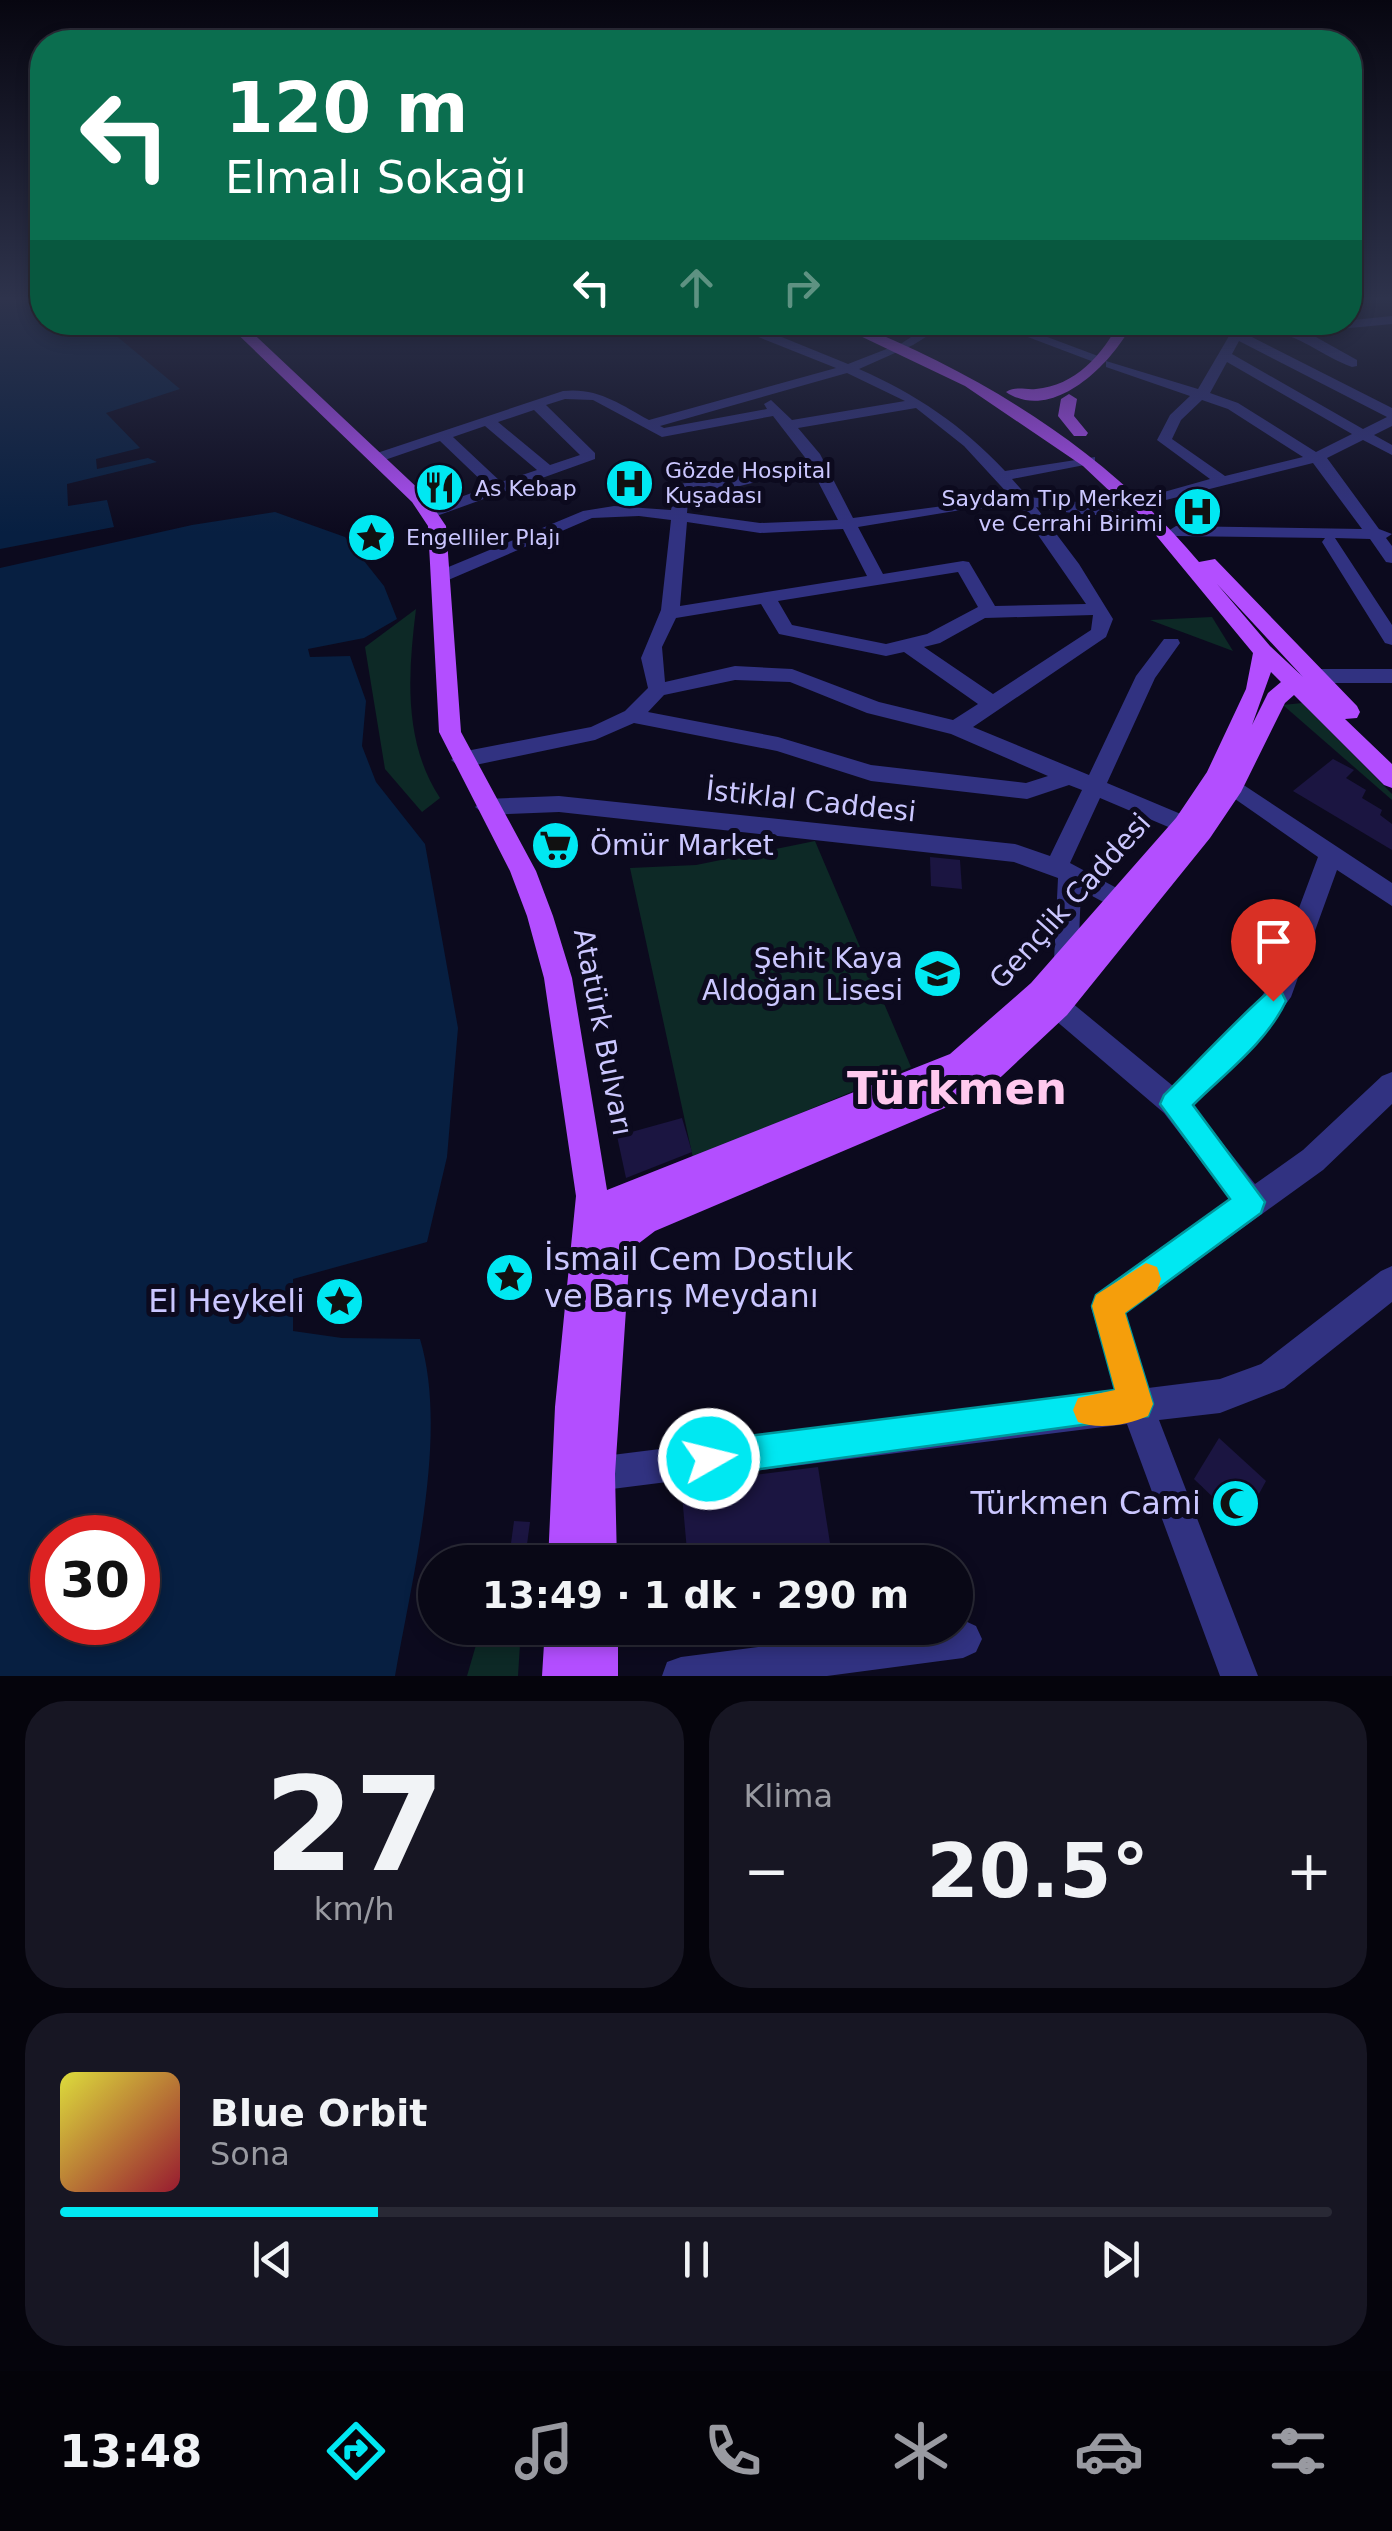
<!DOCTYPE html>
<html lang="tr">
<head>
<meta charset="utf-8">
<style>
	:root { --surface:#090816; --page:#171623; --text:#f1f3f6; --muted:#999aa1; --line:#292935; --accent:#00e8f2 }
	body { margin:0; font-family:"DejaVu Sans",sans-serif; background:var(--page); color:var(--text); height:100vh; display:flex; flex-direction:column; font-size:38px; white-space:nowrap }
	* { box-sizing:border-box; margin:0 }
	p { font-size:32px; color:var(--muted) }
	.icon { flex:none; width:55px; height:55px; fill:none; stroke:currentColor; stroke-width:2; stroke-linecap:round; stroke-linejoin:round }
	.map { position:relative; height:1676px; overflow:hidden }
	.side { display:flex; flex-direction:column; gap:25px; padding:25px; background:#05040c; flex:1 }
	.side>* { flex:none }
	.top-card { position:absolute; left:30px; top:30px; width:1332px; height:305px; border-radius:40px; box-shadow:0 5px 15px #0003,0 0 0 2px var(--line); background:#0b6e4f; color:#fff; overflow:hidden }
	.speed { position:absolute; left:30px; top:1515px; display:flex; gap:20px; font-size:50px; font-weight:700; text-align:center }
	.speed>* { display:grid; place-content:center; width:130px; height:130px; border-radius:50%; background:var(--surface); box-shadow:0 5px 15px #0003,0 0 0 2px var(--line); line-height:1 }
	.speed .limit { border:15px solid #d22; background:#fff; color:#111 }
	.pin { position:absolute; display:grid; place-items:center; width:85px; height:85px; color:#fff; margin:-102px -42px; border-radius:50% 50% 50% 0; rotate:-45deg; box-shadow:0 0 10px #0007 }
	.pin .icon { rotate:45deg }
	.me { position:absolute; width:110px; margin:-55px; rotate:82deg; stroke-linejoin:round; filter:drop-shadow(0 0 8px #0008) }
	.turn { display:flex; align-items:center; gap:35px; height:210px; padding:0 30px; font-size:45px }
	.turn .icon { width:130px; height:130px; stroke-width:2.5 }
	.turn b { display:block; font-size:70px; line-height:85px }
	.lanes { display:flex; align-items:center; height:95px; padding:0 30px; background:#0003; justify-content:center; gap:50px; direction:ltr }
	.lanes .off { opacity:.35 }
	.big { font-size:75px; font-weight:700; line-height:1.1 }
	.side .tile { flex:1; display:flex; flex-direction:column; justify-content:center; gap:15px; min-width:0; padding:0 35px; border-radius:40px; background:var(--page) }
	.side .dial { align-items:center; gap:0 }
	.dial b { font-size:130px; line-height:1 }
	.song { display:flex; align-items:center; gap:30px }
	.cover { width:120px; height:120px; border-radius:15px; background:linear-gradient(135deg,hsl(60 70% 55%),hsl(350 70% 35%)) }
	.played { height:10px; border-radius:5px; background:linear-gradient(90deg,var(--accent) 25%,var(--line) 25%) }
	.keys { display:flex; justify-content:space-around; direction:ltr }
	.heat { display:flex; justify-content:space-between; align-items:center; font-size:55px; direction:ltr }
	.side .tiles { flex:1; display:grid; gap:25px; grid-template-columns:1fr 1fr }
	.tile:last-child { grid-column:span 2 }
	.trip { position:absolute; left:418px; top:1545px; width:555px; height:100px; border-radius:50px; background:var(--surface); box-shadow:0 5px 15px #0003,0 0 0 2px var(--line); font-weight:700; line-height:100px; text-align:center }
	.tabs { display:flex; height:160px; justify-content:space-around; align-items:center; background:#040309; color:var(--muted) }
	.tabs .icon { width:70px; height:70px }
	.tabs .active { color:var(--accent) }
	.tabs b { font-size:45px; color:var(--text) }
	.map>svg:first-child { display:block }
</style>
</head>
<body>
<div class="map">
<svg width="1392" height="1676" viewBox="0 0 1392 1676">
	<rect width="100%" height="100%" fill="#0c0a1e"/>
	<g fill="#0d2926">
		<path d="M416 609C408 673 403 742 440 798L422 812 385 769 365 647Z"/>
		<polygon points="1212,617 1233,651 1150,620"/>
		<polygon points="1302,703 1392,794 1392,800 1283,705"/>
		<polygon points="815,841 911,1067 693,1158 630,868 696,865"/>
		<polygon points="489,1628 521,1628 518,1676 467,1676 476,1645"/>
	</g>
	<g fill="#071f41" fill-rule="evenodd">
		<polygon points="0,298 42,298 42,322 101,323 180,389 106,413 140,448 96,459 97,469 148,458 157,462 67,484 68,506 107,500 114,527 0,549"/>
		<path d="M275 512 345 537 384 586 397 619 364 638 308 649 310 657 350 656 366 701 362 746 376 782 425 844 458 1028 447 1157 427 1242 293 1279V1331L342 1338 420 1339C449 1435 412 1577 395 1676H0V568L192 525ZM52 1538H138V1622H52Z"/>
	</g>
	<g fill="#1b1541">
		<polygon points="1333,759 1354,770 1346,778 1366,790 1362,798 1382,810 1380,815 1392,824 1392,850 1293,791"/>
		<polygon points="930,857 960,860 962,889 931,886"/>
		<polygon points="682,1118 692,1152 626,1178 617,1136"/>
		<polygon points="1219,1438 1266,1481 1242,1525 1194,1479"/>
		<polygon points="818,1467 833,1562 688,1562 681,1484"/>
		<polygon points="514,1521 530,1522 526,1552 510,1551"/>
	</g>
	<g fill="none" stroke-linecap="round" stroke-linejoin="round">
		<g fill="#313281" fill-rule="evenodd">
			<path d="M1392 316V324L1307 332 1357 360V366L1352 367C1313 353 1290 323 1246 334L1392 408V426L1374 435 1392 445V455L1363 440 1327 458 1379 529 1392 534 1386 538 1392 546V563L1386 562 1370 539 1335 538 1392 625V645L1385 643 1322 542 1325 538 1176 536 1168 531 1176 526 1362 529 1313 463 1146 505 1139 501C1110 525 1070 512 1036 507L1079 564 1113 619 1106 637 973 727 1089 775 1136 676 1164 639H1178L1180 643 1155 678 1107 783 1207 825 1210 831 1207 837 1199 840 1100 798 1070 863 1141 901 1145 908 1141 915 1133 918 1081 890 1078 960 1075 968 1066 971 1057 968 1054 960 1058 878 1014 862 559 812 486 815 475 807 486 799 559 796 1015 844 1050 856 1082 790 1069 785 1027 799 871 781 777 751 634 723 595 740 461 768 451 760 461 752 591 727 625 711 648 688 641 658 661 610 671 520 639 516 592 518 446 581H434V573L583 511 614 506 671 510 676 484 728 479 807 460 773 416 662 437 593 400 565 399 546 405 595 453V459L431 518 425 516V510L488 487 440 441 376 463 368 458 371 455 563 391C597 387 620 404 649 420L836 368 746 332 747 322H759L757 327 848 364 902 343 934 322H950L913 345 859 369C916 394 962 425 1005 471L1095 457V463L1012 479 1028 497 1108 505 1126 497 1139 499 1210 479 1157 440 1170 415 1190 396 1106 367V361L1198 389 1229 336 1206 322H1223L1236 329 1264 322 1295 326ZM1239 341 1387 417 1363 429 1232 354ZM1227 362 1352 434 1316 452 1238 403 1210 393ZM847 373 905 401 792 420 771 400 764 404 767 409 664 428 660 426ZM1202 400 1228 409 1303 457 1225 476 1172 439 1181 420ZM916 408 964 446 1011 497 853 518 820 454 798 428ZM534 410 580 455 550 465 498 422ZM485 426 537 470 501 482 453 437ZM811 468 838 520 760 523 687 513 689 491 728 489ZM1018 506 1086 604 995 606 969 562 963 561 883 574 858 527 961 510ZM687 522 760 533 843 529 867 576 680 606ZM958 572 978 607 927 634 886 644 792 625 778 601ZM761 604 779 634 886 656 904 652 978 704 953 720 879 702 792 669 735 666 665 682 662 647 676 618ZM1093 615 1091 630 993 694 924 647 940 643 985 618ZM735 680 790 682 867 713 951 734 1048 776 1026 783 871 765 778 737 648 712 664 695Z"/>
			<polygon points="254,322 275,322 243,334 237,330"/>
			<polygon points="988,322 1007,322 1106,359 1094,362"/>
			<polygon points="1317,669 1392,669 1392,683 1318,683 1301,688 1291,681 1294,676"/>
			<polygon points="1233,778 1392,883 1392,906 1337,870 1291,997 1267,1030 1192,1105 1255,1184 1303,1150 1382,1076 1392,1072 1392,1104 1323,1170 1125,1313 1148,1388 1220,1379 1261,1364 1381,1271 1392,1266 1392,1302 1284,1388 1220,1413 1159,1420 1258,1676 1220,1676 1127,1424 596,1491 584,1486 579,1474 584,1462 596,1457 1116,1392 1091,1307 1096,1296 1231,1200 1164,1113 1048,1014 1044,1006 1048,998 1057,994 1066,998 1173,1086 1249,1014 1271,983 1318,857 1225,792 1222,786 1225,780"/>
			<polygon points="963,1620 976,1626 982,1639 976,1652 963,1658 827,1676 662,1676 667,1662 681,1657 905,1628 955,1628 955,1621"/>
		</g>
		<g fill="#b34eff" fill-rule="evenodd">
			<path d="M225 322H241L425 495 446 526 461 732 536 871 553 916 572 978 607 1190 950 1054 1031 983 1176 818 1207 772 1246 689 1253 653 1154 533 1083 466 965 386 831 322H851C986 377 1105 450 1199 562L1215 559 1357 706 1360 712 1357 718 1345 719 1392 764V788L1384 785 1294 695 1285 703 1241 792 1210 838 1067 1015 987 1090 655 1231 630 1250 615 1474 617 1562H548L555 1407 576 1196 544 978 527 916 510 871 439 732 428 526 412 502ZM1217 584 1303 677 1270 646ZM1271 672 1281 682 1268 693 1252 725Z"/>
			<path d="M1119 322H1133C1114 362 1053 424 1006 392 1016 386 1024 390 1036 389 1074 386 1103 355 1119 322Z"/>
			<polygon points="1069,394 1077,399 1074,416 1088,433 1086,436 1074,436 1058,416 1061,399"/>
			<polygon points="545,1628 618,1628 618,1676 542,1676"/>
		</g>
	</g>
	<linearGradient id="sky" x2="0" y2="1"><stop stop-color="#070610"/><stop offset="0.56" stop-color="#2e334c"/><stop offset="1" stop-color="#2e334c" stop-opacity="0"/></linearGradient>
	<rect width="1392" height="533" fill="url(#sky)"/>
	<path fill="#00e8f2" stroke="#00979d" stroke-width="2.5" d="M1273 989 1282 993 1286 1001C1267 1042 1224 1074 1193 1105L1265 1202 1261 1213 1125 1313 1153 1404 1148 1416 709 1476 697 1471 692 1459 697 1446 709 1441 1115 1390 1092 1306 1096 1295 1230 1199 1160 1104 1164 1095C1182 1078 1261 994 1273 989Z"/>
	<path fill="#f59e0b" d="M1146 1263 1157 1267 1161 1279 1157 1290 1125 1313 1153 1404 1148 1416C1128 1425 1098 1430 1078 1422L1073 1410 1078 1398 1115 1390 1092 1306 1096 1295Z"/>
	<defs>
		<symbol id="hospital-disc" viewBox="-11 -11 22 22"><circle r="9.5" fill="#00e8f2" stroke="#0c0a1e"/><path d="M-5-5h3v3.5h4V-5h3V5h-3V1.5h-4V5h-3Z" fill="#111"/></symbol>
		<symbol id="restaurant-disc" viewBox="-11 -11 22 22"><circle r="9.5" fill="#00e8f2" stroke="#0c0a1e"/><path d="M-5-6h1v4h1v-4h1v4h1v-4h1v5L-1.5 .5V6h-2V.5L-5-1ZM5-6V6H3V1.5H1.5Q1.5-4 5-6Z" fill="#111"/></symbol>
		<symbol id="sight-disc" viewBox="-11 -11 22 22"><circle r="9.5" fill="#00e8f2" stroke="#0c0a1e"/><path d="M0-6L1.8-2.2L6-1.7L2.9 1.2L3.7 5.4L0 3.3L-3.7 5.4L-2.9 1.2L-6-1.7L-1.8-2.2Z" fill="#111"/></symbol>
		<symbol id="supermarket-disc" viewBox="-11 -11 22 22"><circle r="9.5" fill="#00e8f2" stroke="#0c0a1e"/><path d="M-6-5.5h2.5l.6 2H6L4.5 2H-2.5L-4.4-4H-6ZM-1.5 3.2a1.3 1.3 0 1 0 .1 0ZM3 3.2a1.3 1.3 0 1 0 .1 0Z" fill="#111"/></symbol>
		<symbol id="school-disc" viewBox="-11 -11 22 22"><circle r="9.5" fill="#00e8f2" stroke="#0c0a1e"/><path d="M0-5L7-2L0 1L-7-2ZM-4 1L0 2.5L4 1V4Q0 6-4 4Z" fill="#111"/></symbol>
		<symbol id="mosque-disc" viewBox="-11 -11 22 22"><circle r="9.5" fill="#00e8f2" stroke="#0c0a1e"/><path d="M3.5-4.9A6 6 0 1 0 3.5 4.9A5 5 0 1 1 3.5-4.9Z" fill="#111"/></symbol>
	</defs>
	<g fill-rule="evenodd">
		<use href="#hospital-disc" x="602" y="456" width="55" height="55"/>
		<use href="#restaurant-disc" x="412" y="460" width="55" height="55"/>
		<use href="#hospital-disc" x="1170" y="484" width="55" height="55"/>
		<use href="#sight-disc" x="344" y="510" width="55" height="55"/>
		<use href="#supermarket-disc" x="528" y="818" width="55" height="55"/>
		<use href="#school-disc" x="910" y="946" width="55" height="55"/>
		<use href="#sight-disc" x="482" y="1250" width="55" height="55"/>
		<use href="#sight-disc" x="312" y="1274" width="55" height="55"/>
		<use href="#mosque-disc" x="1208" y="1476" width="55" height="55"/>
	</g>
	<g text-anchor="middle" dominant-baseline="central" stroke-width="10" stroke-linejoin="round" paint-order="stroke">
		<g font-size="22" fill="#cbc7ff" stroke="#0c0a1e" text-anchor="start">
			<text x="665" y="470">Gözde Hospital<tspan x="665" dy="25">Kuşadası</tspan></text>
			<text x="475" y="488">As Kebap</text>
			<text x="1163" y="498" text-anchor="end">Saydam Tıp Merkezi<tspan x="1163" dy="25">ve Cerrahi Birimi</tspan></text>
			<text x="406" y="537">Engelliler Plajı</text>
		</g>
		<g font-size="28" fill="#cbc7ff" stroke="#0c0a1e">
			<text transform="translate(811 801) rotate(6)">İstiklal Caddesi</text>
			<text transform="translate(1070 901) rotate(-48)">Gençlik Caddesi</text>
			<text transform="translate(603 1032) rotate(79)">Atatürk Bulvarı</text>
		</g>
		<g font-size="28" fill="#cbc7ff" stroke="#0c0a1e" text-anchor="start">
			<text x="590" y="845">Ömür Market</text>
			<text x="903" y="958" text-anchor="end">Şehit Kaya<tspan x="903" dy="32">Aldoğan Lisesi</tspan></text>
		</g>
		<g font-size="32" fill="#cbc7ff" stroke="#0c0a1e" text-anchor="end">
			<text x="544" y="1259" text-anchor="start">İsmail Cem Dostluk<tspan x="544" dy="37">ve Barış Meydanı</tspan></text>
			<text x="305" y="1301">El Heykeli</text>
			<text x="1201" y="1503">Türkmen Cami</text>
		</g>
		<g font-size="45" font-weight="bold" fill="#ffc9ee" stroke="#0c0a1e">
			<text x="957" y="1088">Türkmen</text>
		</g>
	</g>
</svg>
<div class="speed"><div class="limit">30</div></div>
<div class="pin" style="left:1273px;top:1001px;background:#d93025"><svg class="icon" aria-label="arrive" viewBox="0 0 24 24"><path d="M6 21V4h12l-3 4 3 4H6"/></svg></div>
<svg class="me" style="left:709px;top:1459px" viewBox="-20 -20 40 40"><circle r="17" fill="#00e8f2" stroke="#fff" stroke-width="3"/><path d="M0-11L8 9 0 5-8 9z" fill="#fff"/></svg>
<div class="trip">13:49 · 1 dk · 290 m</div>
<div class="top-card">
<div class="turn"><svg class="icon" aria-label="left" viewBox="0 0 24 24"><path d="M17 20v-9H6M10 6l-5 5 5 5"/></svg><div><b>120 m</b>Elmalı Sokağı</div></div>
<div class="lanes"><svg class="icon" aria-label="left" viewBox="0 0 24 24"><path d="M17 20v-9H6M10 6l-5 5 5 5"/></svg><svg class="icon off" aria-label="ahead" viewBox="0 0 24 24"><path d="M12 20V5M6 11l6-6 6 6"/></svg><svg class="icon off" aria-label="right" viewBox="0 0 24 24"><path d="M7 20v-9h11M14 6l5 5-5 5"/></svg></div>
</div>
</div>
<section class="side">
<div class="tiles">
<div class="tile dial"><b>27</b><p>km/h</p></div>
<div class="tile"><p>Klima</p>
<div class="heat"><a>−</a><b class="big">20.5°</b><a>+</a></div>
</div>
<div class="tile">
<div class="song"><i class="cover"></i><div><b>Blue Orbit</b><p>Sona</p></div></div>
<div class="played"></div>
<div class="keys"><svg class="icon" aria-label="previous" viewBox="0 0 24 24"><path d="M18 5L8 12l10 7zM5 5v14"/></svg><svg class="icon" aria-label="pause" viewBox="0 0 24 24"><path d="M8 5v14M16 5v14"/></svg><svg class="icon" aria-label="next" viewBox="0 0 24 24"><path d="M6 5l10 7-10 7zM19 5v14"/></svg></div>
</div>
</div>
</section>
<nav class="tabs">
<b>13:48</b>
<svg class="icon active" aria-label="directions" viewBox="0 0 24 24"><path d="M12 3l9 9-9 9-9-9zM9 14v-3h6M13 9l2 2-2 2"/></svg>
<svg class="icon" aria-label="music" viewBox="0 0 24 24"><path d="M9 18V5l10-2v13"/><circle cx="6" cy="18" r="3"/><circle cx="16" cy="16" r="3"/></svg>
<svg class="icon" aria-label="phone" viewBox="0 0 24 24"><path d="M5 4h4l2 5-3 2q2 4 5 5l2-3 5 2v4C11 20 4 13 5 4z"/></svg>
<svg class="icon" aria-label="climate" viewBox="0 0 24 24"><path d="M12 3v18M4 7l16 10M4 17L20 7"/></svg>
<svg class="icon" aria-label="car" viewBox="0 0 24 24"><path d="M5 17H2v-5l4-1 3-4h7l3 4 3 1v5h-3M9 17h6M6 11h13"/><circle cx="7" cy="17" r="2"/><circle cx="17" cy="17" r="2"/></svg>
<svg class="icon" aria-label="filters" viewBox="0 0 24 24"><path d="M4 7h16M4 17h16"/><circle cx="9" cy="7" r="2"/><circle cx="15" cy="17" r="2"/></svg>
</nav>
</body>
</html>
